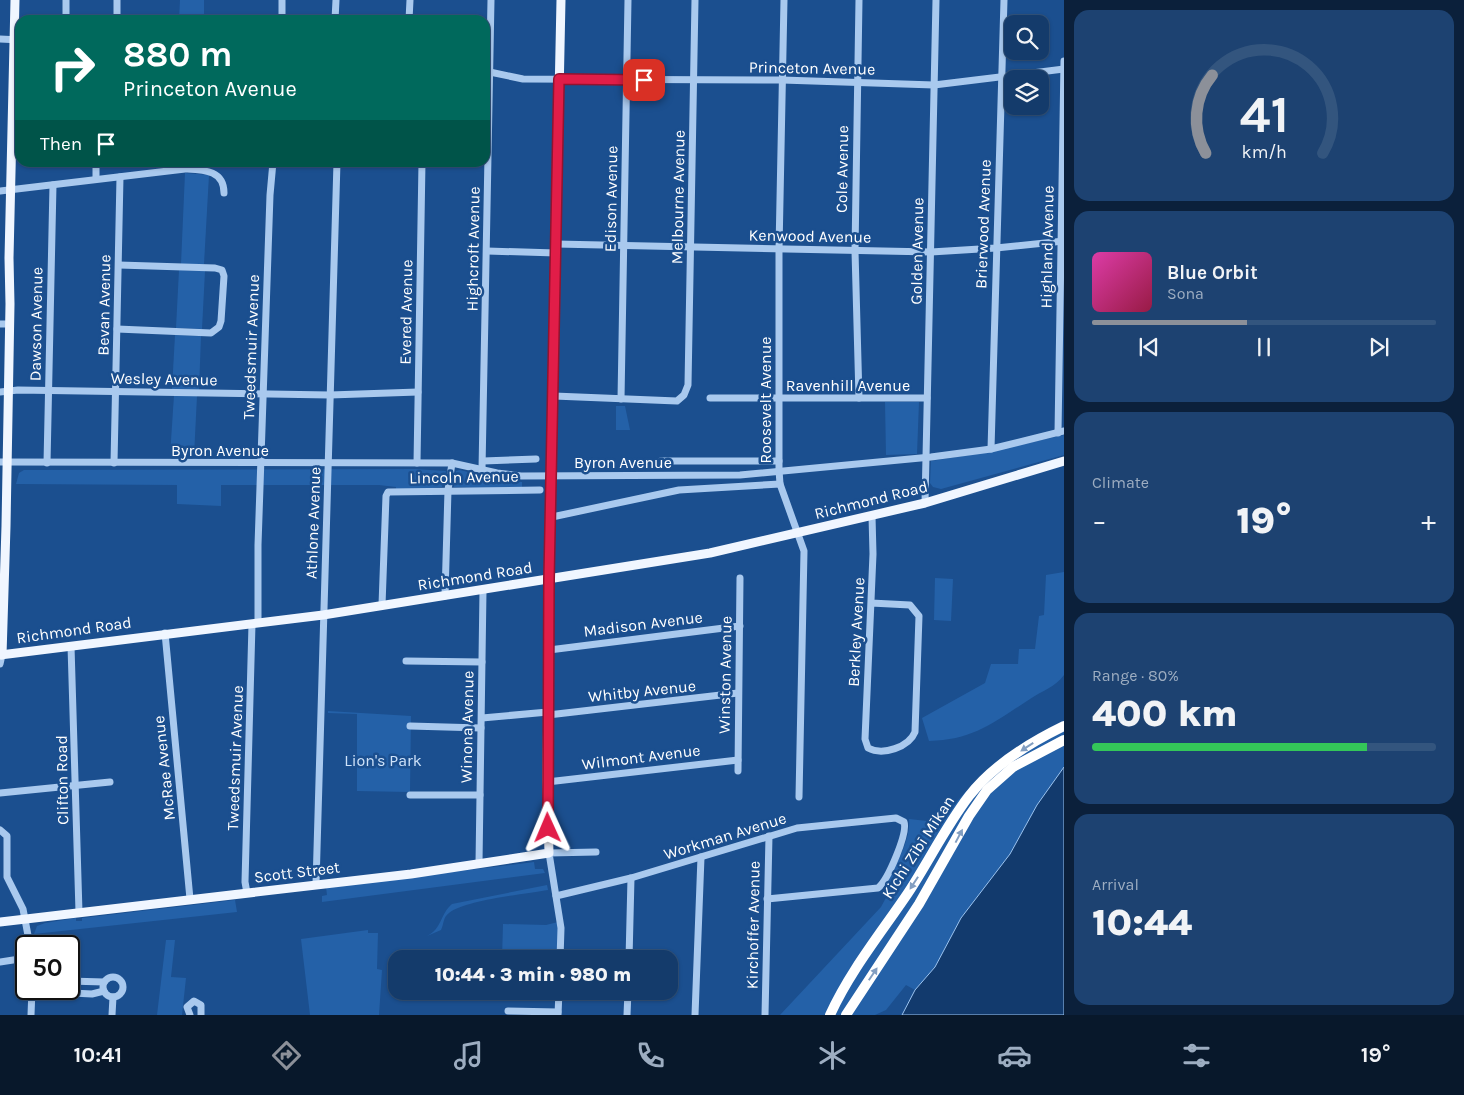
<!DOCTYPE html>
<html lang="en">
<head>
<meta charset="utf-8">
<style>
	:root { --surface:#143b6b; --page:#1d4271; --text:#f1f3f6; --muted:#9dadc1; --line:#33557e; --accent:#8c9099 }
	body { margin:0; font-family:Karla,sans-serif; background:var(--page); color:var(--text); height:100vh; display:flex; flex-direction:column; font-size:19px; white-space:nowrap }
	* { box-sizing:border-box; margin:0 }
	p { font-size:16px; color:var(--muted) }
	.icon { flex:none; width:28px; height:28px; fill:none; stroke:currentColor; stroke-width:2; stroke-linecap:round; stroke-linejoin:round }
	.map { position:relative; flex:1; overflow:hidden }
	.drawer { display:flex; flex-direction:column; gap:10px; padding:10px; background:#0b203b; width:400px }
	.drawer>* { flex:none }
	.top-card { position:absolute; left:15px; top:15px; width:475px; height:152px; border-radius:15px; box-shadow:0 1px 4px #0004,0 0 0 1px var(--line); background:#00695c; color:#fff; overflow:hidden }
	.buttons { position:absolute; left:1004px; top:15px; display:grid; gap:10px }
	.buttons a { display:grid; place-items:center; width:45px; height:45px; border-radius:10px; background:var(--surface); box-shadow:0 1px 4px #0004,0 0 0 1px var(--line); font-size:25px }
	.speed { position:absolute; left:15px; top:935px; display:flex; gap:10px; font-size:25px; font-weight:700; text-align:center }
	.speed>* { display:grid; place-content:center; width:65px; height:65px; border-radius:50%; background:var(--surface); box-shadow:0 1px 4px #0004,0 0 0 1px var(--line); line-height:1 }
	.speed .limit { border:2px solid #111; border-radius:8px; background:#fff; color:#111 }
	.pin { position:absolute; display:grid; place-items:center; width:42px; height:42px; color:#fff; margin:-21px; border-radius:10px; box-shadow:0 2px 8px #0006 }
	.me { position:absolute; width:55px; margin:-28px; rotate:359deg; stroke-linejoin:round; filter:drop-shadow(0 0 4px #0008) }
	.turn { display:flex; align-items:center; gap:18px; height:105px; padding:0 25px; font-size:22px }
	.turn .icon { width:65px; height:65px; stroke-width:2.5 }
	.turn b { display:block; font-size:35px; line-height:42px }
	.then { display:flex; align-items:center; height:48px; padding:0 25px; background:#0003; gap:10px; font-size:19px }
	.big { font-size:38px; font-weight:800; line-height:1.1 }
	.drawer .tile { flex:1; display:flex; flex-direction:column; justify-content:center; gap:8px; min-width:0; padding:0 18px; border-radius:15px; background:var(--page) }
	.drawer .dial { align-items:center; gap:0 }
	.dial svg { height:130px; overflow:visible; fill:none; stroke:var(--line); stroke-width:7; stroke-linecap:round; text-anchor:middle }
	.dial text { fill:var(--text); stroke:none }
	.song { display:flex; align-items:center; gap:15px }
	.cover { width:60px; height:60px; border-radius:8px; background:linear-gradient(135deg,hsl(320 70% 55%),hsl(340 70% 35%)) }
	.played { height:5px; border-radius:2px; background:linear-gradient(90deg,var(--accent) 45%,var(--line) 45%) }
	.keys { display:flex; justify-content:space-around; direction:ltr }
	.heat { display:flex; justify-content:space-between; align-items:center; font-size:28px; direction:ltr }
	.charge { height:8px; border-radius:4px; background:linear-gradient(90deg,#34c759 80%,var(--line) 0) }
	.trip { position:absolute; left:388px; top:950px; width:290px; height:50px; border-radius:15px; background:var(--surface); box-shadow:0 1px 4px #0004,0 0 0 1px var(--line); font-weight:800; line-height:50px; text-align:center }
	.tab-bar { display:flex; height:80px; justify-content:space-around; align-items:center; background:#08182b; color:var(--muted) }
	.tab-bar .icon { width:35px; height:35px }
	.tab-bar .selected { color:var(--accent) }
	.tab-bar b { font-size:22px; color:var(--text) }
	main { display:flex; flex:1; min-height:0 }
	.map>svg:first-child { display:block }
</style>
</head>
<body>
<main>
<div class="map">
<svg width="1064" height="1015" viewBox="0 0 1064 1015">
	<rect width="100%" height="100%" fill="#1b4f8f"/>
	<g fill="#2461a8">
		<polygon points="180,0 204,0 204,20 179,20"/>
		<polygon points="185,173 209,175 204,264 181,264"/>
		<polygon points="179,270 205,271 202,329 176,328"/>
		<polygon points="175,335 201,336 199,390 172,389"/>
		<polygon points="174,395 197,396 194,456 170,456"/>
		<polygon points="885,402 919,402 917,454 886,455"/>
		<polygon points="616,406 625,406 630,430 616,430"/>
		<polygon points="1064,435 1064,455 941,489 933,487 930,483 931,461 988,452"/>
		<polygon points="415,469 446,471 442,487 396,492 396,487 379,485 221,485 221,506 177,504 177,485 16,484 19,473 24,470"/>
		<polygon points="460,470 496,479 522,482 522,489 454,487 456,471"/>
		<path d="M1064 572V675C1054 688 1043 690 1030 699 994 722 974 740 929 741L922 718 985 683 991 664H1018L1019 649H1035L1039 616 1044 615 1046 575Z"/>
		<polygon points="935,578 953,579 951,621 934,620"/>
		<polygon points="328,711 411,716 410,792 357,791 357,714 328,713"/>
		<path d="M1064 724V767L1037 805 1010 854 961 918 935 967 915 990 906 985 886 1010 875 1015H780L881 907 889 892 885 887C894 867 911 841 909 819L927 821 946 813 975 782Z"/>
		<polygon points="534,862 535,869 543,869 545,873 322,902 322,896 327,895 326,887"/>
		<path d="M547 885 548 890C526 894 465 900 449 913 443 917 444 924 441 930L427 936C442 929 440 914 452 904Z"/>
		<polygon points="235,900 237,912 34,934 37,926 45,923 76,918 76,921 82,921 82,918"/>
		<polygon points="558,922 558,959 502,959 503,924 546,925"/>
		<polygon points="368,930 368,933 378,933 377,969 382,970 379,1015 310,1015 301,939"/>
		<polygon points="166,940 175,940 171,977 186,978 182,1015 157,1015"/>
	</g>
	<polygon fill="#123a6d" stroke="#9cc4f0" points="1064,767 1064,1015 902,1015 915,990 935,967 961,918 1010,854 1037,805"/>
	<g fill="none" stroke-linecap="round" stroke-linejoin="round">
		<g stroke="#a9c9ee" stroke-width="7">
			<polyline points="784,0 779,249 779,470 780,484 804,551 799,797"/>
			<polyline points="859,0 855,251 859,398"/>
			<polyline points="66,20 66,0"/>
			<polyline points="117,20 117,0"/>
			<polyline points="282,20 282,0"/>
			<polyline points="335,20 336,0"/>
			<polyline points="409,20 410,0"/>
			<polyline points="0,39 20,40"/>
			<polyline points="485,71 523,79 782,80 934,85 1064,69"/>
			<polyline points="96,178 96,162"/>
			<path d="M0 191 185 169C204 170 224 170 224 193"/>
			<polyline points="556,244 931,252 996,248 1064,241"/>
			<polyline points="487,251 556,253"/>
			<polyline points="0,324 10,324"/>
			<polyline points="117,329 211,333 219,327 221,321 224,276 222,270 215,268 119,265"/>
			<polyline points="0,392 18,390 330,395 418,392"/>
			<polyline points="554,396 677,401 684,395 688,385 695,0"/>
			<polyline points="710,398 927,398"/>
			<polyline points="621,399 628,0"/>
			<polyline points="1058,433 1064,61"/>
			<polyline points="991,449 1004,0"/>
			<polyline points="483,461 536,459"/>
			<polyline points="661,461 779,461"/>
			<polyline points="0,462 452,463 497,473 521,476 740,475 931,457 991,449 1064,431"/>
			<polyline points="47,463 53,185"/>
			<polyline points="114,463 120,177"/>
			<polyline points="417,463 422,162"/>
			<polyline points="482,469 491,0"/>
			<polyline points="925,503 936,0"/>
			<polyline points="552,517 679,490 780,484"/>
			<polyline points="445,596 448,490 452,463"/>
			<path d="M871 603 910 605 919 616 915 732C909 747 883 756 868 748L865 739 873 554 872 516"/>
			<polyline points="382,605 386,496 388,492 540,490"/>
			<polyline points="258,623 258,545 270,195 273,162"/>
			<polyline points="165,633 190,899"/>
			<polyline points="71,646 79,912"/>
			<polyline points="549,650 740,626"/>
			<polyline points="406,661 482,662"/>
			<polyline points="0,664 2,655"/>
			<polyline points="548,715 738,693"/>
			<polyline points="482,718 548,712"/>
			<polyline points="410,726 481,728"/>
			<polyline points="738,771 740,578"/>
			<polyline points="547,782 738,760"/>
			<polyline points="0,793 110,782"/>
			<polyline points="410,795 480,795"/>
			<polyline points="0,830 7,836 7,877 23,909 30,946"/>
			<polyline points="479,863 483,591"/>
			<polyline points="316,884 337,162"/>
			<polyline points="247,893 245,882 252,624"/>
			<path d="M556 896 631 878 797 828 896 818 904 822C908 833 888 880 878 888L767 899"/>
			<polyline points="560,959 561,928 549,853 596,852"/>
			<polyline points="629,959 631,878"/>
			<polyline points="0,962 26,958"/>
			<circle cx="113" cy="987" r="10"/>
			<polyline points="69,981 104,982"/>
			<polyline points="32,991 92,994 104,991"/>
			<polyline points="508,1011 558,1012"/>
			<polyline points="31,1015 32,989"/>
			<polyline points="112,1015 113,997"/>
			<polyline points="190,1015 187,1007 194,1001 201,1005 201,1015"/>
			<polyline points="558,1015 559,991"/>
			<polyline points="627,1015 628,991"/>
			<polyline points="695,1015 701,857"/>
			<polyline points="765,1015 769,836"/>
		</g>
		<g stroke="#f0f6ff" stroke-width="9">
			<polyline points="0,655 323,615 710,553 925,503 1064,461"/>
			<polyline points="2,655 6,526 10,304 9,258 15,0"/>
			<polyline points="0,922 411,874 549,853 547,782 549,579 561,0"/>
		</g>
		<g stroke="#fff" stroke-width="10">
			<path d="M830 1015C850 971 881 933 908 893 929 861 946 826 969 796 993 765 1029 743 1064 726"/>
			<polyline points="846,1015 919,904 969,816 987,790 1013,767 1064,740"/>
		</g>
	</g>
	<defs><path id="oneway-solid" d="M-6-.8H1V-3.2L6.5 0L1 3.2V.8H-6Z" transform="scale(1.25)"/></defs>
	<g fill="#829ec1">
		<use href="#oneway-solid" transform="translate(1027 747) rotate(147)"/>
		<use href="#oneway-solid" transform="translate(959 836) rotate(-62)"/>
		<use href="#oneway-solid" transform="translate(914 883) rotate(123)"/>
		<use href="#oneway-solid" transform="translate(873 974) rotate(-56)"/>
	</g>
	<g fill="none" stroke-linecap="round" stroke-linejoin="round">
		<defs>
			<polyline id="route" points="548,828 549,579 559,79 644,80"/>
		</defs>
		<use href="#route" stroke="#92132f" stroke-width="12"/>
		<use href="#route" stroke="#e11d48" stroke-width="9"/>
	</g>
	<g text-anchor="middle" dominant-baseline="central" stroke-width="5" stroke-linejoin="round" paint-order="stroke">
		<g font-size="16" fill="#fff" stroke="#1b4f8f">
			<text transform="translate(812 68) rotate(1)">Princeton Avenue</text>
			<text transform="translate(842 169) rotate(-89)">Cole Avenue</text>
			<text transform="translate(678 197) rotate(-89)">Melbourne Avenue</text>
			<text transform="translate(611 199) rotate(-89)">Edison Avenue</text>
			<text transform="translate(983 224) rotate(-88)">Brierwood Avenue</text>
			<text transform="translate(810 236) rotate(1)">Kenwood Avenue</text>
			<text transform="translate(1047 247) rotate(-89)">Highland Avenue</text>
			<text transform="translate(473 249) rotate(-89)">Highcroft Avenue</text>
			<text transform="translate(917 251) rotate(-89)">Golden Avenue</text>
			<text transform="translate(104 305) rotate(-89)">Bevan Avenue</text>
			<text transform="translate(406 312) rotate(-89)">Evered Avenue</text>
			<text transform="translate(36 324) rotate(-89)">Dawson Avenue</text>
			<text transform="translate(251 347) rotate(-88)">Tweedsmuir Avenue</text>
			<text transform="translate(164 379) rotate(1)">Wesley Avenue</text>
			<text x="848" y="385">Ravenhill Avenue</text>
			<text transform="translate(765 400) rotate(-90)">Roosevelt Avenue</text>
			<text x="220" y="450">Byron Avenue</text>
			<text x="623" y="462">Byron Avenue</text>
			<text transform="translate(464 477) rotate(-1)">Lincoln Avenue</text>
			<text transform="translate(871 500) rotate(-14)">Richmond Road</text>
			<text transform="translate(313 523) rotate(-88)">Athlone Avenue</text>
			<text transform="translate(475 576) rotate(-9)">Richmond Road</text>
			<text transform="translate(643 624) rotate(-7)">Madison Avenue</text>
			<text transform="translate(74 630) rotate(-8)">Richmond Road</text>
			<text transform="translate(856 632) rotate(-87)">Berkley Avenue</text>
			<text transform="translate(725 675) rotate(-89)">Winston Avenue</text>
			<text transform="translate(642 691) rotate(-6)">Whitby Avenue</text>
			<text transform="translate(467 727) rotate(-89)">Winona Avenue</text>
			<text transform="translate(641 757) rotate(-7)">Wilmont Avenue</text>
			<text transform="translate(235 758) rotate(-88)">Tweedsmuir Avenue</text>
			<text transform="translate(164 768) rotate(-96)">McRae Avenue</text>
			<text transform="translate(62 780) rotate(-91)">Clifton Road</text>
			<text transform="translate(725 836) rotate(-17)">Workman Avenue</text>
			<text transform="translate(918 847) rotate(-57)">Kichi Zībī Mīkan</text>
			<text transform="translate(297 872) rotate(-7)">Scott Street</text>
			<text transform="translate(753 925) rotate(-89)">Kirchoffer Avenue</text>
		</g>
		<g font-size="16" fill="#cfe3fa" stroke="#1b4f8f">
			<text x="383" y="760">Lion's Park</text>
		</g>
	</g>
</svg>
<div class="buttons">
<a><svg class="icon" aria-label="search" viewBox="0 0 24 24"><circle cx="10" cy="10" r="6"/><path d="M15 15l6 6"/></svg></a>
<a><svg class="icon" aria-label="layers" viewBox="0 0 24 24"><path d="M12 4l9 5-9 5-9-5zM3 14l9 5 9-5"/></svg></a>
</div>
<div class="speed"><div class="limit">50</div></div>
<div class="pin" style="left:644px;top:80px;background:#d93025"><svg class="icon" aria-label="arrive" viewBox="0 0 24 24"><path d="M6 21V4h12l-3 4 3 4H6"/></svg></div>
<svg class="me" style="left:548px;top:828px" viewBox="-20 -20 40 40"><path d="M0-17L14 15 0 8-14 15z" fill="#e11d48" stroke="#fff" stroke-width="4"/></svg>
<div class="trip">10:44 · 3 min · 980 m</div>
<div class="top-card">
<div class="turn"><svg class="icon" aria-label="right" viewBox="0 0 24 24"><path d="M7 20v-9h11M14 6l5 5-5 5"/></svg><div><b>880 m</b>Princeton Avenue</div></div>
<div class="then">Then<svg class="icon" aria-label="arrive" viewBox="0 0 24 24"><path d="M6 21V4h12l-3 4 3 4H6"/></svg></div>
</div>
</div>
<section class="drawer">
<div class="tile dial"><svg viewBox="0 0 100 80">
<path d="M14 69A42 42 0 1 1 86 69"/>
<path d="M14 69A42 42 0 0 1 18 21" stroke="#8c9099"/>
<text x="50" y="56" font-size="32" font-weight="700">41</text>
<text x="50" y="72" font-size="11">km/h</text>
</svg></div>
<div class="tile">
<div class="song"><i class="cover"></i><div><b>Blue Orbit</b><p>Sona</p></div></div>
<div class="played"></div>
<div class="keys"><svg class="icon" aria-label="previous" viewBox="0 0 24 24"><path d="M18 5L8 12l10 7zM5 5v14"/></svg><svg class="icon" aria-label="pause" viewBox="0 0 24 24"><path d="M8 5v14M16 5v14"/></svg><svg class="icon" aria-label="next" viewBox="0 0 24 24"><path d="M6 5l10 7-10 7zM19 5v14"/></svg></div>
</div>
<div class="tile"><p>Climate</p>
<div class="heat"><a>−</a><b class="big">19°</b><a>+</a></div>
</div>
<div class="tile"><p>Range · 80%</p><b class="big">400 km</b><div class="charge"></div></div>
<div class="tile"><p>Arrival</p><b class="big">10:44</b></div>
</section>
</main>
<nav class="tab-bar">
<b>10:41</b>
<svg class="icon selected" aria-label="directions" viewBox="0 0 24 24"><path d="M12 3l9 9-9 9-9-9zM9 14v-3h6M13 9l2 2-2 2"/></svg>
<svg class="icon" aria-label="music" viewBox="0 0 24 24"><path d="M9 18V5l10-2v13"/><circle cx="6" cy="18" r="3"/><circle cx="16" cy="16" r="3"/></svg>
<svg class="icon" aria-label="phone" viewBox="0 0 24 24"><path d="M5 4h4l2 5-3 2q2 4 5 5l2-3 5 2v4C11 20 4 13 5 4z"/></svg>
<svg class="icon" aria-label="climate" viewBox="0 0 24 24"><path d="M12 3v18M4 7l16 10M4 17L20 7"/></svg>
<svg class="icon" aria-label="car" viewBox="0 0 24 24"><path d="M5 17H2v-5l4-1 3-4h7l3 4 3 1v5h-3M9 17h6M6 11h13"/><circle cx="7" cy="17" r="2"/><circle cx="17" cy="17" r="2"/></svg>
<svg class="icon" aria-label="filters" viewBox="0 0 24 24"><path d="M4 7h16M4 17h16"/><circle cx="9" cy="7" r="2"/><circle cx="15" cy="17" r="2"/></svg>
<b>19°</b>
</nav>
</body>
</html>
